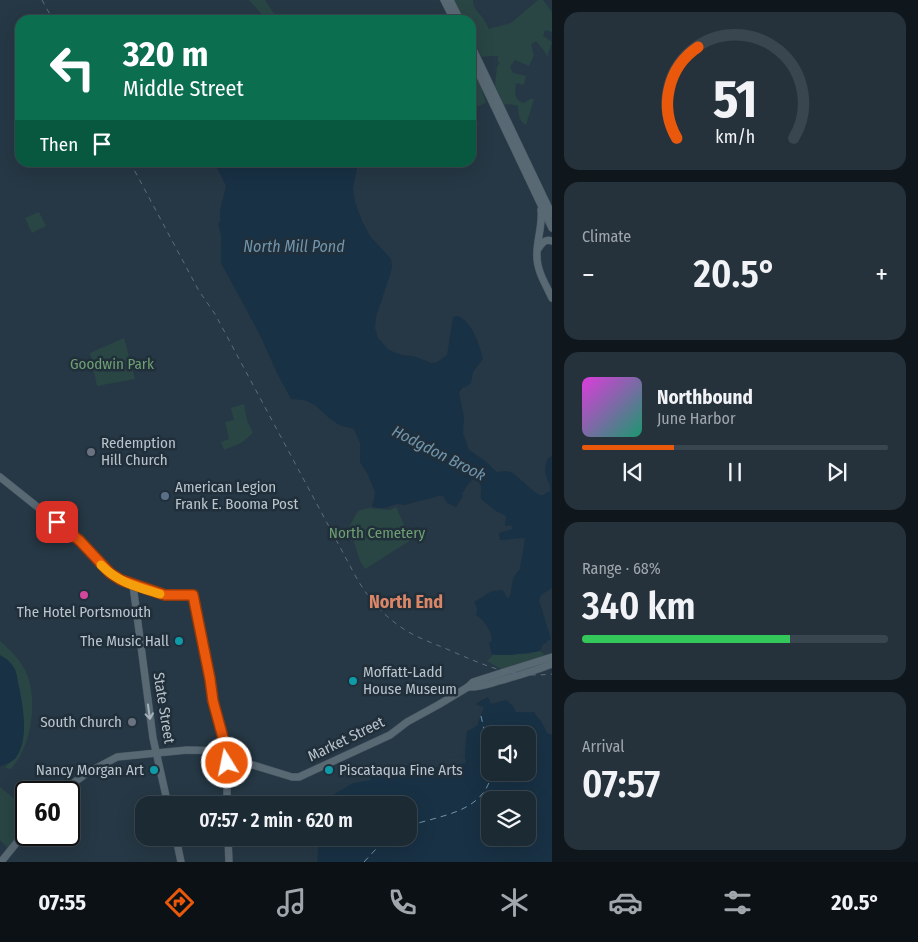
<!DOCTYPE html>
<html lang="en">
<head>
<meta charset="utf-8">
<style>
	:root { --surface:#1c2a34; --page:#25323c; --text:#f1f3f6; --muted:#a0a7ac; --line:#3a464f; --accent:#ea580c }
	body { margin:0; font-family:"Fira Sans Condensed",sans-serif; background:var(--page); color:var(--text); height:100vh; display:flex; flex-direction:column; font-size:19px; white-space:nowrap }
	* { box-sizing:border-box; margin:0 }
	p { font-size:16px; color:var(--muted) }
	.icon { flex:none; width:28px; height:28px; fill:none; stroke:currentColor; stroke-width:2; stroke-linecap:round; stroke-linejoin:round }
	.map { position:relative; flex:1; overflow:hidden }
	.drawer { display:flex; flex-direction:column; gap:12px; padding:12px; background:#0f171d; width:366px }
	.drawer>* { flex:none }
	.top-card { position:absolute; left:15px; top:15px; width:461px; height:152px; border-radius:15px; box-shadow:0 5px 20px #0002,0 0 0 1px var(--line); background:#0b6e4f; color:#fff; overflow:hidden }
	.tools { position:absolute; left:481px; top:726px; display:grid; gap:10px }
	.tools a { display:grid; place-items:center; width:55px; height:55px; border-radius:10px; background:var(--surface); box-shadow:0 5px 20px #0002,0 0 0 1px var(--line); font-size:25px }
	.speed { position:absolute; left:15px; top:781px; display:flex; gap:10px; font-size:25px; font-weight:700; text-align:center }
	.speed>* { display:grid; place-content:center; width:65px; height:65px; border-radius:50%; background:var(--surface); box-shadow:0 5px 20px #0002,0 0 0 1px var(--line); line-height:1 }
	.speed .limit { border:2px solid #111; border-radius:8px; background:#fff; color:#111 }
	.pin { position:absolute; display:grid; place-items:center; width:42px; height:42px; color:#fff; margin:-21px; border-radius:10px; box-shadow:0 2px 8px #0006 }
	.me { position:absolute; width:55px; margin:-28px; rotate:350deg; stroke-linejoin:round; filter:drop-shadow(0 0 4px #0008) }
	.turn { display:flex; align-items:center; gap:18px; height:105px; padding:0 25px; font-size:22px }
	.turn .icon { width:65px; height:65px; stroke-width:2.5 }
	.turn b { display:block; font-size:35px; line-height:42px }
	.then { display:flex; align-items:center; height:48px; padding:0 25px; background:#0003; gap:10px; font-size:19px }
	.big { font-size:38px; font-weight:600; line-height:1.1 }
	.drawer .card { flex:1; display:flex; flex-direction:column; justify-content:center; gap:8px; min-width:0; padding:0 18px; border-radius:15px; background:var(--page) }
	.drawer .dial { align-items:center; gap:0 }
	.dial svg { height:130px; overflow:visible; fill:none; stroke:var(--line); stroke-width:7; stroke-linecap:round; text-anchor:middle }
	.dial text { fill:var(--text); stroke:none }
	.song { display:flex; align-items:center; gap:15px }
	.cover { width:60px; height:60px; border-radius:8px; background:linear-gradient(135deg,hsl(300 70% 55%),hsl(160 70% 35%)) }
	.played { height:5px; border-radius:2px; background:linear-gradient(90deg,var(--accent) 30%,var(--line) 30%) }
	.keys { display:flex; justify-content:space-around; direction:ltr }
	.heat { display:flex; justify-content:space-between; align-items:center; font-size:28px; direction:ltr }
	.charge { height:8px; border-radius:4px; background:linear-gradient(90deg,#34c759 68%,var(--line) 0) }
	.trip { position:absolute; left:135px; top:796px; width:282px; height:50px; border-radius:15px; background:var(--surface); box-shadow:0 5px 20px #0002,0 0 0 1px var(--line); font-weight:600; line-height:50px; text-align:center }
	.menu { display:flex; height:80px; justify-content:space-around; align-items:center; background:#0b1115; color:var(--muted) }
	.menu .icon { width:35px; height:35px }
	.menu .active { color:var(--accent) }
	.menu b { font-size:22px; color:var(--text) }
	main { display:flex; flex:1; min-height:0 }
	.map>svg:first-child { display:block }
</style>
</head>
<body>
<main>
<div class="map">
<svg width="552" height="862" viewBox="0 0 552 862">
	<rect width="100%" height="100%" fill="#263845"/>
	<g fill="#294644">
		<polygon points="249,0 265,0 278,20 267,20"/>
		<path d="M453 0H473C473 8 478 12 483 18 485 21 487 25 489 29L511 23 538 0H543L552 12V32L545 30 543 36 552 42 547 57 545 52 536 41 531 44 534 55 529 66 515 60 510 67 513 73 526 76 524 85 516 83C515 92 513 100 524 103L530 99H534L526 125C519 121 518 114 518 106L510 104 509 105 506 104 504 105 495 85 497 67 500 62H498V56H490L482 57 471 36V20H463Z"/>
		<polygon points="479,80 486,103 473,108 478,125 473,126 471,122 471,84"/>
		<polygon points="39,212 46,226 32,233 25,218"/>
		<polygon points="124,338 135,379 97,386 90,353"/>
		<polygon points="244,404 247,420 253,433 241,443 224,450 221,442 229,439 225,422 234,420 231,408"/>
		<polygon points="396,507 411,540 365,569 360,561 349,527 358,511 368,508 390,510"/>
		<path d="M0 641C10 650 19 658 25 670 39 699 32 745 11 769L5 768 8 764 16 758 24 724 20 691 15 669 7 659 0 655Z"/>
		<polygon points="540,651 546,656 503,669 501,669 487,661 493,655 512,655 517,653 527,654"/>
		<polygon points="0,787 26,809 26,826 8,848 0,840"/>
	</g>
	<g fill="#183144" fill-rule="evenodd">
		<path d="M302 162 313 165H325L333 163H356L358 164 353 188 355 202 362 221 370 236 391 259 392 267 390 275 376 317 375 328 378 338 389 350 402 355 413 356 432 363 437 362 447 355 453 317 457 316C471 319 480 346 483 359L473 372 471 383 465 387 462 388 459 393 464 417 463 433 469 450 485 461 497 472C500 472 503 471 506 471 517 472 528 490 540 495H543L550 491C551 485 549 484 547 479 544 471 545 465 548 458L552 456V588L541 595 539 600 551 639 547 641V643L543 644 540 651C525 653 506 657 492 654L491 652 489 643 492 641C492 631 484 620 476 615L477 608 474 602 492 591 503 590 507 598 510 596C513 585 510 579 520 569 521 559 524 549 525 538L500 540 499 533 513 529 511 525 505 526 506 516 496 511 481 499C480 488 485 486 474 479 468 483 465 489 462 494L463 496 456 507 447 503 443 496H439L404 505 397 504 384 508H379L373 507 372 505 374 500 375 492 367 473 360 462V443L354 429 339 425 329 418 315 405 304 400 291 399 277 373 260 335 221 263C220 250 224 238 218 225L220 221V211L226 186 217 168 216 163Z"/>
		<path d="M0 655C6 659 11 662 14 668 17 673 17 678 18 683 23 704 29 738 17 756 13 762 6 764 0 766Z"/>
		<path d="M488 697 491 704 506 700 513 706 516 712H534L542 723 547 733 552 735V862H317L319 838H409V805H319L318 803 320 798 323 796 328 798 353 783 371 780 370 776 383 774 396 767 465 755 467 732 477 703ZM490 735H528V772H490ZM490 800H528V838H490Z"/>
	</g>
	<g fill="#263845">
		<polygon points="474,704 484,707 477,726 475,726 474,728 465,732"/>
		<polygon points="465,755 466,763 415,770 414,763"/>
	</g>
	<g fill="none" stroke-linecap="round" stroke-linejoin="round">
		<g stroke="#7195ad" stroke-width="1" stroke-dasharray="6 5" stroke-linecap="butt">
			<polyline points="481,716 490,756"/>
			<path d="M409 826C440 815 485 813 492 772"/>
			<polyline points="364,862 376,849 391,838"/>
		</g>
		<defs>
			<g id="major">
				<polyline points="444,0 454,20"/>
				<polyline points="450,0 460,20"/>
				<polyline points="471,45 552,215"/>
				<polyline points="471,57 552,228"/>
				<path d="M541 210C543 226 536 241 537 257 537 271 546 285 552 298"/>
				<path d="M538 249C541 244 545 238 552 241"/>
				<polyline points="0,477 80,541 99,563 114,577 133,585 165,595 193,595 210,679 213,701 227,757 227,805"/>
				<polyline points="133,585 153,738 168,805"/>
				<path d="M468 687C479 688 489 684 499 681 517 676 534 671 552 664"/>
				<polyline points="227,757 292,777 299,777 390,735 407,722 438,705 468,687 473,682 552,657"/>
				<polyline points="61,792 87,773 117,757 187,750 226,751"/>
				<polyline points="176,838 181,862"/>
				<polyline points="228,838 229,862"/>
				<polyline points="1,862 26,831"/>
			</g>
		</defs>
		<use href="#major" stroke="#45535d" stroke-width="8"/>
		<use href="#major" stroke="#596974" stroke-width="7"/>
		<g stroke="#5d6e7b" stroke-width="1" stroke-dasharray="5 5" stroke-linecap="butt">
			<polyline points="42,0 53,20"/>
			<path d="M130 162 199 291 215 314 356 577C366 595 381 613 398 625 411 635 427 641 442 647 480 663 509 679 552 674"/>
		</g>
	</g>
	<defs><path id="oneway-shaft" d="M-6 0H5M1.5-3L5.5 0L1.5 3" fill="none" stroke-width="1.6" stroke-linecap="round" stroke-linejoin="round" transform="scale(1.25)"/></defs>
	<use stroke="#a6b2bb" href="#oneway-shaft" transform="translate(149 712) rotate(82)"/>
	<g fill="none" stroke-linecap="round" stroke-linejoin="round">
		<defs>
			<polyline id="route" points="57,522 80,541 110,573 121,580 165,595 193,595 210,679 213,701 222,734 227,757 227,763"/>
		</defs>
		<use href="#route" stroke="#983908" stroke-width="12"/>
		<use href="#route" stroke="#ea580c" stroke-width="9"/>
		<path stroke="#f59e0b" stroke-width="9" d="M101 565C119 583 137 587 160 594"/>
	</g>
	<g fill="#6b7280" stroke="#202f3a" stroke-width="2">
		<circle cx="91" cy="452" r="5"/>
		<circle cx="132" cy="722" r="5"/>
	</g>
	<circle fill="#5c6f8a" stroke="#202f3a" stroke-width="2" cx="165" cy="496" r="5"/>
	<circle fill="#d1479c" stroke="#202f3a" stroke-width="2" cx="84" cy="595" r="5"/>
	<g fill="#0f9aa8" stroke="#202f3a" stroke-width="2">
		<circle cx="179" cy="641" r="5"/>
		<circle cx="353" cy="681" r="5"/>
		<circle cx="154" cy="770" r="5"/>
		<circle cx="329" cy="770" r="5"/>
	</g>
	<g text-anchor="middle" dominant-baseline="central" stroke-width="5" stroke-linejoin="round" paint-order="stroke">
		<g font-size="15" fill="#6f9f72" stroke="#202f3a">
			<text x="112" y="364">Goodwin Park</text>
			<text x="377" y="533">North Cemetery</text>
		</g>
		<g font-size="15" fill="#b9c4cd" stroke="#202f3a" text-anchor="start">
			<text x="101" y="443">Redemption<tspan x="101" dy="17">Hill Church</tspan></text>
			<text x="175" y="487">American Legion<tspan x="175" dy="17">Frank E. Booma Post</tspan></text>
			<text x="84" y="612" text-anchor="middle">The Hotel Portsmouth</text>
			<text x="169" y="641" text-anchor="end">The Music Hall</text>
			<text x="363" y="672">Moffatt-Ladd<tspan x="363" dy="17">House Museum</tspan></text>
			<text x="122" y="722" text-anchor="end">South Church</text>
			<text x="144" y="770" text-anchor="end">Nancy Morgan Art</text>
			<text x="339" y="770">Piscataqua Fine Arts</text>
		</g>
		<g font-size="15" fill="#b9c4cd" stroke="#202f3a">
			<text transform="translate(164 708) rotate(81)">State Street</text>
			<text transform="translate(346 739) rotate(-26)">Market Street</text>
		</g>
		<g font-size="16" font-style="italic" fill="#7195ad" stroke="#202f3a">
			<text x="294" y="246">North Mill Pond</text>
			<text transform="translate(439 453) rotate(27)">Hodgdon Brook</text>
		</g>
		<g font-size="18" font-weight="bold" fill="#da8667" stroke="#202f3a">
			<text x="406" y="602">North End</text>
		</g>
	</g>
</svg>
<div class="tools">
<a><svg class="icon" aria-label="sound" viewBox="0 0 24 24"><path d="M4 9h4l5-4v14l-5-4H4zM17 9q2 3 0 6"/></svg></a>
<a><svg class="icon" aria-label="layers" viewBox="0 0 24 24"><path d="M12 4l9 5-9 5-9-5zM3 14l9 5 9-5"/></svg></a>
</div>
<div class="speed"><div class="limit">60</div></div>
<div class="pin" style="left:57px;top:522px;background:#d93025"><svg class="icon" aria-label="arrive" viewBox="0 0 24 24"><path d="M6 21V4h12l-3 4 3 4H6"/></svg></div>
<svg class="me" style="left:227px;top:763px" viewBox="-20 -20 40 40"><circle r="17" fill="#ea580c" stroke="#fff" stroke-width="3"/><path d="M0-11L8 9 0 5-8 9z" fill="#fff"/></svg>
<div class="trip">07:57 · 2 min · 620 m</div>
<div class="top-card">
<div class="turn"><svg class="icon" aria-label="left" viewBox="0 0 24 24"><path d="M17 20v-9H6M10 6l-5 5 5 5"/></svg><div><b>320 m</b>Middle Street</div></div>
<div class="then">Then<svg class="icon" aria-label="arrive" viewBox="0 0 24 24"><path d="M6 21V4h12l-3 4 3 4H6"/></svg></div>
</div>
</div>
<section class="drawer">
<div class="card dial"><svg viewBox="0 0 100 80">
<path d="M14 69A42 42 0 1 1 86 69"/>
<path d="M14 69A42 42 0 0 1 27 13" stroke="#ea580c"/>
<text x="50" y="56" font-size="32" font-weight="700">51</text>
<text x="50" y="72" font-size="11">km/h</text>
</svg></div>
<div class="card"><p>Climate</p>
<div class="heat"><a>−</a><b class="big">20.5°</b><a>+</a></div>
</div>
<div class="card">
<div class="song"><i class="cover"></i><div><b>Northbound</b><p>June Harbor</p></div></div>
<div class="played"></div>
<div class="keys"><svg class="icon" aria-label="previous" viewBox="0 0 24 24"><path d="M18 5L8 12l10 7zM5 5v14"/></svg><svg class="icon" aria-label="pause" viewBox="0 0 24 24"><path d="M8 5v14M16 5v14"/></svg><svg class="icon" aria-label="next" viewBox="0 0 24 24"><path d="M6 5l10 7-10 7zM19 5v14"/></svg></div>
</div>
<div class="card"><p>Range · 68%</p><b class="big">340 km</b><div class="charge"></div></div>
<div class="card"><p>Arrival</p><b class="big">07:57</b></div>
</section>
</main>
<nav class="menu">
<b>07:55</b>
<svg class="icon active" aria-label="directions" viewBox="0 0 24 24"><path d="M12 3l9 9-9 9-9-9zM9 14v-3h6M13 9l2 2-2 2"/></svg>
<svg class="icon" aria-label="music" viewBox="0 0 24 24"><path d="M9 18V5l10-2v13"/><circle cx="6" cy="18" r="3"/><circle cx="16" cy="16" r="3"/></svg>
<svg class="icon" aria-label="phone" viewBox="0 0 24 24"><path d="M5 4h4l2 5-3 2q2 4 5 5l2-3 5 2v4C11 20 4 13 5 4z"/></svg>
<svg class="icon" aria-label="climate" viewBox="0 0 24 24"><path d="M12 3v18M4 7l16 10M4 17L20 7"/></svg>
<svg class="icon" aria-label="car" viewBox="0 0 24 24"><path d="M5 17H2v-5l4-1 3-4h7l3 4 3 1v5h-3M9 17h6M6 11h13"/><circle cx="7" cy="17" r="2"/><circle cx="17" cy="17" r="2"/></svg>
<svg class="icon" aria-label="filters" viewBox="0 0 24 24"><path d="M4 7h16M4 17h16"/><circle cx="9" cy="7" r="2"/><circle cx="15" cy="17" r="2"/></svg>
<b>20.5°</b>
</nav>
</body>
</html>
